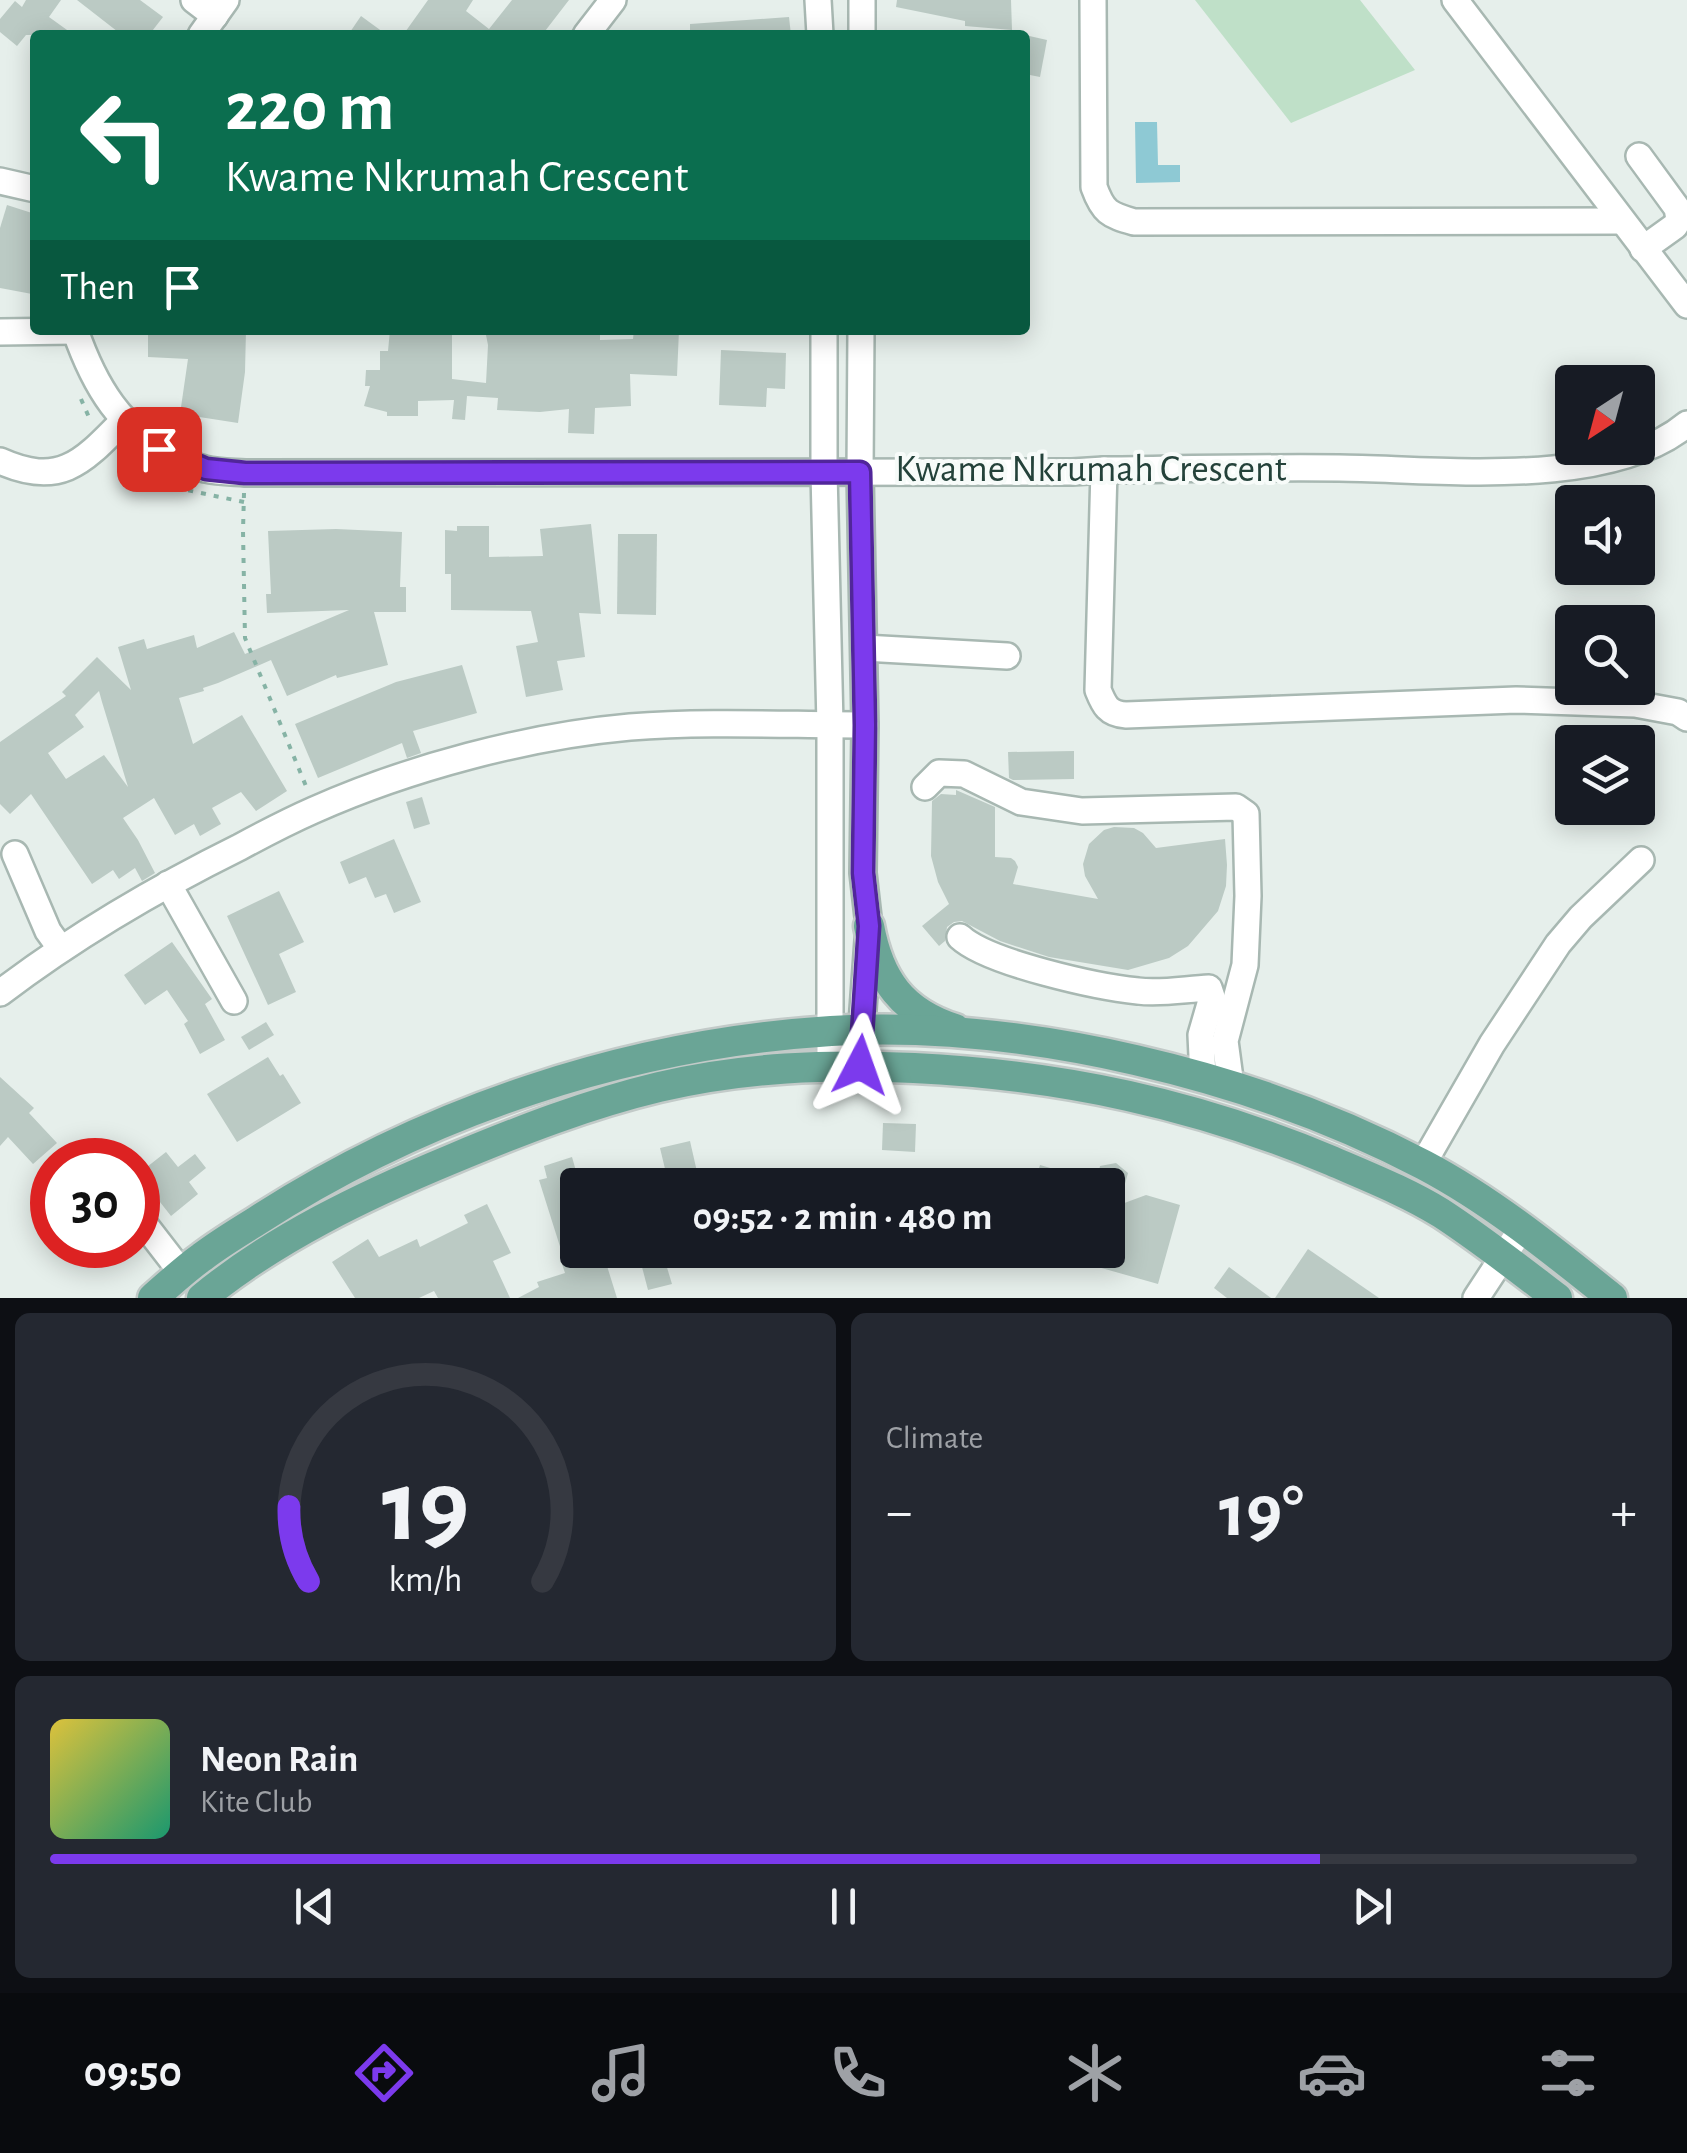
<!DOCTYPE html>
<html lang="en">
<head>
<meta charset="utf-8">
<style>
	:root { --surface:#171b24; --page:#242831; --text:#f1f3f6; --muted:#9ea1a6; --line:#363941; --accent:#7c3aed }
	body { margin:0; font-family:"Alegreya Sans",sans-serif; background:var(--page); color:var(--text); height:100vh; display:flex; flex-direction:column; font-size:38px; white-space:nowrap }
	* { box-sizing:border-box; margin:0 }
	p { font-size:32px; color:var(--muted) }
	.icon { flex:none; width:55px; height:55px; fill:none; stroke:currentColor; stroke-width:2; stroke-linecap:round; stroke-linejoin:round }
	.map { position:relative; height:1298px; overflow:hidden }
	.details { display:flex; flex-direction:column; gap:15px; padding:15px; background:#0d0f14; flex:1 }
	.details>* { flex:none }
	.guide { position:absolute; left:30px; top:30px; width:1000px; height:305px; border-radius:10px; box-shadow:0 5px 25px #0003; background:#0b6e4f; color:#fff; overflow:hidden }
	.needle { width:65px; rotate:216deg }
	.tools { position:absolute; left:1555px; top:365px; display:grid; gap:20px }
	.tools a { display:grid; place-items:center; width:100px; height:100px; border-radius:10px; background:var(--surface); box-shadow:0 5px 25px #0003; font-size:50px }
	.speed { position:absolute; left:30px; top:1138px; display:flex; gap:20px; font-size:50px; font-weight:700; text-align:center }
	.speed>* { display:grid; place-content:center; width:130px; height:130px; border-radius:50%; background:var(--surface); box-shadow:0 5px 25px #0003; line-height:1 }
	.speed .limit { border:15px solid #d22; background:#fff; color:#111 }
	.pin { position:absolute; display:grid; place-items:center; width:85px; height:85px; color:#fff; margin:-42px; border-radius:20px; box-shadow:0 5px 15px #0006 }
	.me { position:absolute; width:110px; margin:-55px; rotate:4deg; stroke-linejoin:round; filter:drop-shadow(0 0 8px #0008) }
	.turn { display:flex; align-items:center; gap:35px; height:210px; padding:0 30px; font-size:45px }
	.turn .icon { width:130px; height:130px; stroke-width:2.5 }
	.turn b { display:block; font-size:70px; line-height:85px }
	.then { display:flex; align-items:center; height:95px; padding:0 30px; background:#0003; gap:20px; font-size:38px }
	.big { font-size:75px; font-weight:700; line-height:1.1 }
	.details .card { flex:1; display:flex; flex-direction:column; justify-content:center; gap:15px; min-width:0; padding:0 35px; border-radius:15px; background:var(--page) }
	.details .dial { align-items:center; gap:0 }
	.dial svg { height:260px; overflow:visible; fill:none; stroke:var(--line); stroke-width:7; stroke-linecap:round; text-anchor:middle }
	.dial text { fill:var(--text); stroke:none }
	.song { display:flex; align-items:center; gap:30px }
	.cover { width:120px; height:120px; border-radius:15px; background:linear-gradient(135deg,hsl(50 70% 55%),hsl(160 70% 35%)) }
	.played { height:10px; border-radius:5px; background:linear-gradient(90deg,var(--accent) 80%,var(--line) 80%) }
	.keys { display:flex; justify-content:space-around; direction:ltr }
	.heat { display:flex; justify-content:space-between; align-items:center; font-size:55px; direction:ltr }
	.details .tiles { flex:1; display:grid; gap:15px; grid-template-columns:1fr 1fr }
	.card:last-child { grid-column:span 2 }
	.trip { position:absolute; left:560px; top:1168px; width:565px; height:100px; border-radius:10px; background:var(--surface); box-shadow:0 5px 25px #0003; font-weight:700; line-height:100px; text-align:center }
	.menu { display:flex; height:160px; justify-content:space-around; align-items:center; background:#090b0e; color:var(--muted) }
	.menu .icon { width:70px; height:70px }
	.menu .on { color:var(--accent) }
	.menu b { font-size:45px; color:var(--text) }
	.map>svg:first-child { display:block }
</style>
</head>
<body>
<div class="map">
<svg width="1687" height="1298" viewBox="0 0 1687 1298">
	<rect width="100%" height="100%" fill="#e6efeb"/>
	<polygon fill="#bfe0c8" points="1195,0 1360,0 1415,70 1291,123"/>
	<polygon fill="#8ec9d4" points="1135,122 1157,122 1158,165 1180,165 1180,182 1136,183"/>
	<g fill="#bbcac4" fill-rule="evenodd">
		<polygon points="26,0 61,0 49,17 74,35 26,35 17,46 0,32 0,19 15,1 22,7"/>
		<polygon points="77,0 140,0 163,17 149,35 122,35"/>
		<polygon points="428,0 473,0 466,11 489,29 512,0 569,0 542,35 403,35"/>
		<polygon points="897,0 1011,0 1012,30 965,26 965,21 896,7"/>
		<polygon points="361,16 387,35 348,35"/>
		<polygon points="789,17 791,35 690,35 690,24"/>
		<polygon points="1025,35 1047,40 1040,77 1025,74"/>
		<polygon points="7,205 35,214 35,277 32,294 0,288 0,228"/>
		<polygon points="148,330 246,330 245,372 238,423 180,414 188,359 148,357"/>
		<polygon points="390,330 452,330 452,379 486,383 488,345 485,330 600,330 600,340 633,339 634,330 679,330 677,376 630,374 631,406 595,408 594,434 568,433 569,409 540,412 497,410 498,398 467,396 465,420 452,419 454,400 418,401 418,416 387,416 387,412 364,406 370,386 365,386 366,370 380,370 380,351 388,351"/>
		<polygon points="721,350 786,353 785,389 767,388 766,407 719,405"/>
		<polygon points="591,524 601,614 579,613 585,657 557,661 563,690 526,697 516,646 538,642 531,611 451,610 451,574 445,574 445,530 457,531 457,526 489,526 489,557 543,556 540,529"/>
		<path d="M336 529 402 532 400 587H406V612H374L388 665 337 678 336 675 287 696 271 660 218 683 203 688 204 691 179 698 193 744 242 715 287 791 256 811 241 792 212 808 221 824 200 836 194 824 175 835 154 798 123 818 138 840 155 873 142 881 135 868 119 879 113 870 92 884 31 794 10 814 0 804V742L66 696 62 692 97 657 131 690 118 647 144 639 147 649 194 635 197 648 234 632 245 654 349 610 267 613 266 594H271L268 531ZM99 691 102 702 128 787 104 755 66 779 48 753 84 727 75 715Z"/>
		<polygon points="618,534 657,534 656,615 617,614"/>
		<polygon points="462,665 477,713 413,731 421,753 407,758 402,743 318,778 295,724 396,682"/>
		<polygon points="1074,751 1074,779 1013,780 1009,778 1008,752"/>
		<polygon points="956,790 995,807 995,857 1011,858 1015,861 1018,867 1013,884 1098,899 1085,876 1083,864 1089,844 1104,830 1114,827 1134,828 1143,833 1156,848 1225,839 1227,865 1226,886 1218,911 1188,946 1169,958 1128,970 1049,957 1000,941 962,921 954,922 947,927 945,941 939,946 922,926 949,904 938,882 931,856 932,801 941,794 956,795"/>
		<polygon points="422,797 430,824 414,829 406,802"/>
		<polygon points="394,839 421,902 394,913 386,894 375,898 366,877 349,884 340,862"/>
		<polygon points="279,891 304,942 279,954 296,992 268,1005 227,916"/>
		<polygon points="172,942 212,999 205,1004 225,1040 200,1054 184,1024 188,1021 167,990 145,1005 124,975"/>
		<polygon points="266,1022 274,1035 249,1050 241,1037"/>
		<polygon points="268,1057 280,1076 283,1074 301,1103 237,1142 207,1094"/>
		<polygon points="0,1077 34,1108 29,1113 57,1143 33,1164 8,1137 0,1146"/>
		<polygon points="883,1123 916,1124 915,1152 882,1150"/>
		<polygon points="690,1141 700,1185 638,1185 638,1179 666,1173 660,1148"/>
		<polygon points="166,1152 178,1167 195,1154 206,1168 189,1182 198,1194 171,1216 138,1174"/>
		<polygon points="572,1157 580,1185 578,1185 578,1250 602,1250 617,1298 518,1298 539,1287 537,1282 565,1273 560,1258 563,1256 539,1180 547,1178 544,1166"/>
		<polygon points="1116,1163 1128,1173 1119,1205 1146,1195 1180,1205 1158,1284 1052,1254 1052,1250 1108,1250 1108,1185 1096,1185 1100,1166"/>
		<polygon points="1040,1165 1095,1181 1094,1185 1034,1185"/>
		<polygon points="487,1204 511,1253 493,1261 510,1298 438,1298 434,1291 419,1298 355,1298 332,1262 368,1239 379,1257 417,1239 420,1247 468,1223 464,1215"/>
		<polygon points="69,1245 114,1245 86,1267"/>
		<polygon points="1308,1249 1379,1298 1275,1298"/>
		<polygon points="665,1261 672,1284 648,1290 642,1267"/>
		<polygon points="1229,1267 1271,1298 1227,1298 1214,1288"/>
	</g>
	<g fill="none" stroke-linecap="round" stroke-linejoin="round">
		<defs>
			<g id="minor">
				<polyline points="194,0 215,16"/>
				<polyline points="818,0 820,35"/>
				<path d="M1093 0 1094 187C1103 212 1109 215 1134 222L1621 221"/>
				<polyline points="1455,0 1687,305"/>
				<polyline points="201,35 226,0"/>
				<polyline points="586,35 613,0"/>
				<polyline points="862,35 862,0"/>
				<polyline points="1639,156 1677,208 1679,219 1675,226 1643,249"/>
				<polyline points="0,181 35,189"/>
				<path d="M75 330C94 385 121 432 176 456 185 461 195 467 205 469 218 472 232 472 245 473L1072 472 1104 470C1182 469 1261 467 1339 468 1438 469 1608 490 1687 424"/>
				<polyline points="824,330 824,472 830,725 830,1065"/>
				<polyline points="0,332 75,331"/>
				<path d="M0 461C60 488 83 462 123 421"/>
				<path d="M1104 470 1098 690C1104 705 1108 714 1126 715L1516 700 1635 704 1678 712 1687 718"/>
				<polyline points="864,648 1007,656"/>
				<polyline points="925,787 939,773 964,774 1021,802 1082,811 1236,807 1246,814 1248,896 1245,965 1225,1041 1231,1086"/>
				<polyline points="15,854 48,931 61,949"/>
				<polyline points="168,884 234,1001"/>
				<path d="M960 937C988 963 1098 987 1138 991 1161 994 1186 989 1209 988L1212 997 1201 1035 1203 1078"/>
				<path d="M0 993C75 936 155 889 240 847 264 834 289 821 314 810 408 768 528 736 630 727 707 721 787 725 865 725"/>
				<polyline points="859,1065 869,926 863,873 865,725 860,472 861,330"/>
				<polyline points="1423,1164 1492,1044 1558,944 1581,917 1641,860"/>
				<polyline points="138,1216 182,1273"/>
				<polyline points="1476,1298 1522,1228"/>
			</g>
			<g id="major">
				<path d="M869 926C879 980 902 1012 955 1029"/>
				<path d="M153 1298C169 1284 185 1269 202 1257 219 1244 237 1233 255 1222 426 1111 628 1044 831 1031 1024 1020 1253 1075 1424 1165 1492 1201 1552 1250 1612 1298"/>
				<path d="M202 1298C275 1238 365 1195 452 1159 519 1131 588 1104 659 1087 744 1067 827 1064 914 1068 1062 1075 1196 1104 1332 1161 1369 1177 1407 1192 1441 1213 1481 1239 1519 1269 1557 1298"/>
			</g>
		</defs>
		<use href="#minor" stroke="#a8b8b2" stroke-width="30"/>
		<use href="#major" stroke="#c2cac8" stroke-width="35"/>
		<g stroke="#86b3a5" stroke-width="4" stroke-dasharray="5 8" stroke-linecap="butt">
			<polyline points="81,399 91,422"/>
			<polyline points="119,456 172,487 244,502"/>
			<polyline points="244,493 243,531 245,638 308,791"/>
		</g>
		<use href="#minor" stroke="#fff" stroke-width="25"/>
		<use href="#major" stroke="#6aa596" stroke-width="30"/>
	</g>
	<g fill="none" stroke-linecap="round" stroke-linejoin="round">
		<defs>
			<polyline id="route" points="159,449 206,469 245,473 860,472 865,725 863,873 869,926 860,1065"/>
		</defs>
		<use href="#route" stroke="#51269a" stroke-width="25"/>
		<use href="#route" stroke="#7c3aed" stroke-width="18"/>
	</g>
	<g text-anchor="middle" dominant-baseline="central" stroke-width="8" stroke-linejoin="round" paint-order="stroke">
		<g font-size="38" fill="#24423a" stroke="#f7fbf9">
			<text x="1091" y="470">Kwame Nkrumah Crescent</text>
		</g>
	</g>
</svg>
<div class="tools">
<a><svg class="needle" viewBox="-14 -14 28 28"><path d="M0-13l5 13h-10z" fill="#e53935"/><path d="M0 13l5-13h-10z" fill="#9ea1a6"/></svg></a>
<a><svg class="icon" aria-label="sound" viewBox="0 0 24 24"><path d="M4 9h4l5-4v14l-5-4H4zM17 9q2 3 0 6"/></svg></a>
<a><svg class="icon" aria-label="search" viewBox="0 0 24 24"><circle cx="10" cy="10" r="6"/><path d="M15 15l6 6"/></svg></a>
<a><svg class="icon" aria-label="layers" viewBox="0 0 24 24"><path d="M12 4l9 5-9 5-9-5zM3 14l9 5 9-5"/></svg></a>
</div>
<div class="speed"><div class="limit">30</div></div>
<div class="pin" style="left:159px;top:449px;background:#d93025"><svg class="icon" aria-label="arrive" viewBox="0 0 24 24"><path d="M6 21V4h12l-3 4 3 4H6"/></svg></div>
<svg class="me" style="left:860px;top:1065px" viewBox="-20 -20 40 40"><path d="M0-17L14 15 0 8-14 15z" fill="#7c3aed" stroke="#fff" stroke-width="4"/></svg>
<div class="trip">09:52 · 2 min · 480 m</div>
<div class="guide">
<div class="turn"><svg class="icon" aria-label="left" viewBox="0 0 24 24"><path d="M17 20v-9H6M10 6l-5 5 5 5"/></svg><div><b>220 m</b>Kwame Nkrumah Crescent</div></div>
<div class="then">Then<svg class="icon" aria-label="arrive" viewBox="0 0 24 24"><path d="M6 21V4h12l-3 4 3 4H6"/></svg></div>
</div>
</div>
<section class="details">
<div class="tiles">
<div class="card dial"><svg viewBox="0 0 100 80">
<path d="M14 69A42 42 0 1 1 86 69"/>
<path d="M14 69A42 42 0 0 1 8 46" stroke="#7c3aed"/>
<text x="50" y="56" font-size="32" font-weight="700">19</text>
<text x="50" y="72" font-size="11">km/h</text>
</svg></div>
<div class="card"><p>Climate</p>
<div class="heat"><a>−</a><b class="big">19°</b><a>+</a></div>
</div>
<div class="card">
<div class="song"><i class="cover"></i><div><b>Neon Rain</b><p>Kite Club</p></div></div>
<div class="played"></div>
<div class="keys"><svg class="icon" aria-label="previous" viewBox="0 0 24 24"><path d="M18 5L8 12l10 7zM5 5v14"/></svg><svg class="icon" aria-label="pause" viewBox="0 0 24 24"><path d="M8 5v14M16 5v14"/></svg><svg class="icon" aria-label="next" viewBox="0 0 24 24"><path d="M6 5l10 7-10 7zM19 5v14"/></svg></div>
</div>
</div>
</section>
<nav class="menu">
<b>09:50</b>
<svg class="icon on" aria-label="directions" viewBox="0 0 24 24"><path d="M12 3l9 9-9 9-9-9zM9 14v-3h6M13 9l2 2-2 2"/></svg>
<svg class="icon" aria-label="music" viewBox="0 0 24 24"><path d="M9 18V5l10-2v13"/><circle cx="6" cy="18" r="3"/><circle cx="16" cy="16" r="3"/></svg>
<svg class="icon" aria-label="phone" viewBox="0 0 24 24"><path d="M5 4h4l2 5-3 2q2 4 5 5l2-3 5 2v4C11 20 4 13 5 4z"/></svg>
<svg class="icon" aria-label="climate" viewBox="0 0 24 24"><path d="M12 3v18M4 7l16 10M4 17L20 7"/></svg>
<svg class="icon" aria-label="car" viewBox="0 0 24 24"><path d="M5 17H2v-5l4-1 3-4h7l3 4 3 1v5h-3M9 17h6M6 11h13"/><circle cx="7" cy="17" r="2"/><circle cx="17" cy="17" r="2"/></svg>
<svg class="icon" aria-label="filters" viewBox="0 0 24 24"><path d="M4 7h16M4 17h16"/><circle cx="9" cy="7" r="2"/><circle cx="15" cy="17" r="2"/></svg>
</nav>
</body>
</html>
